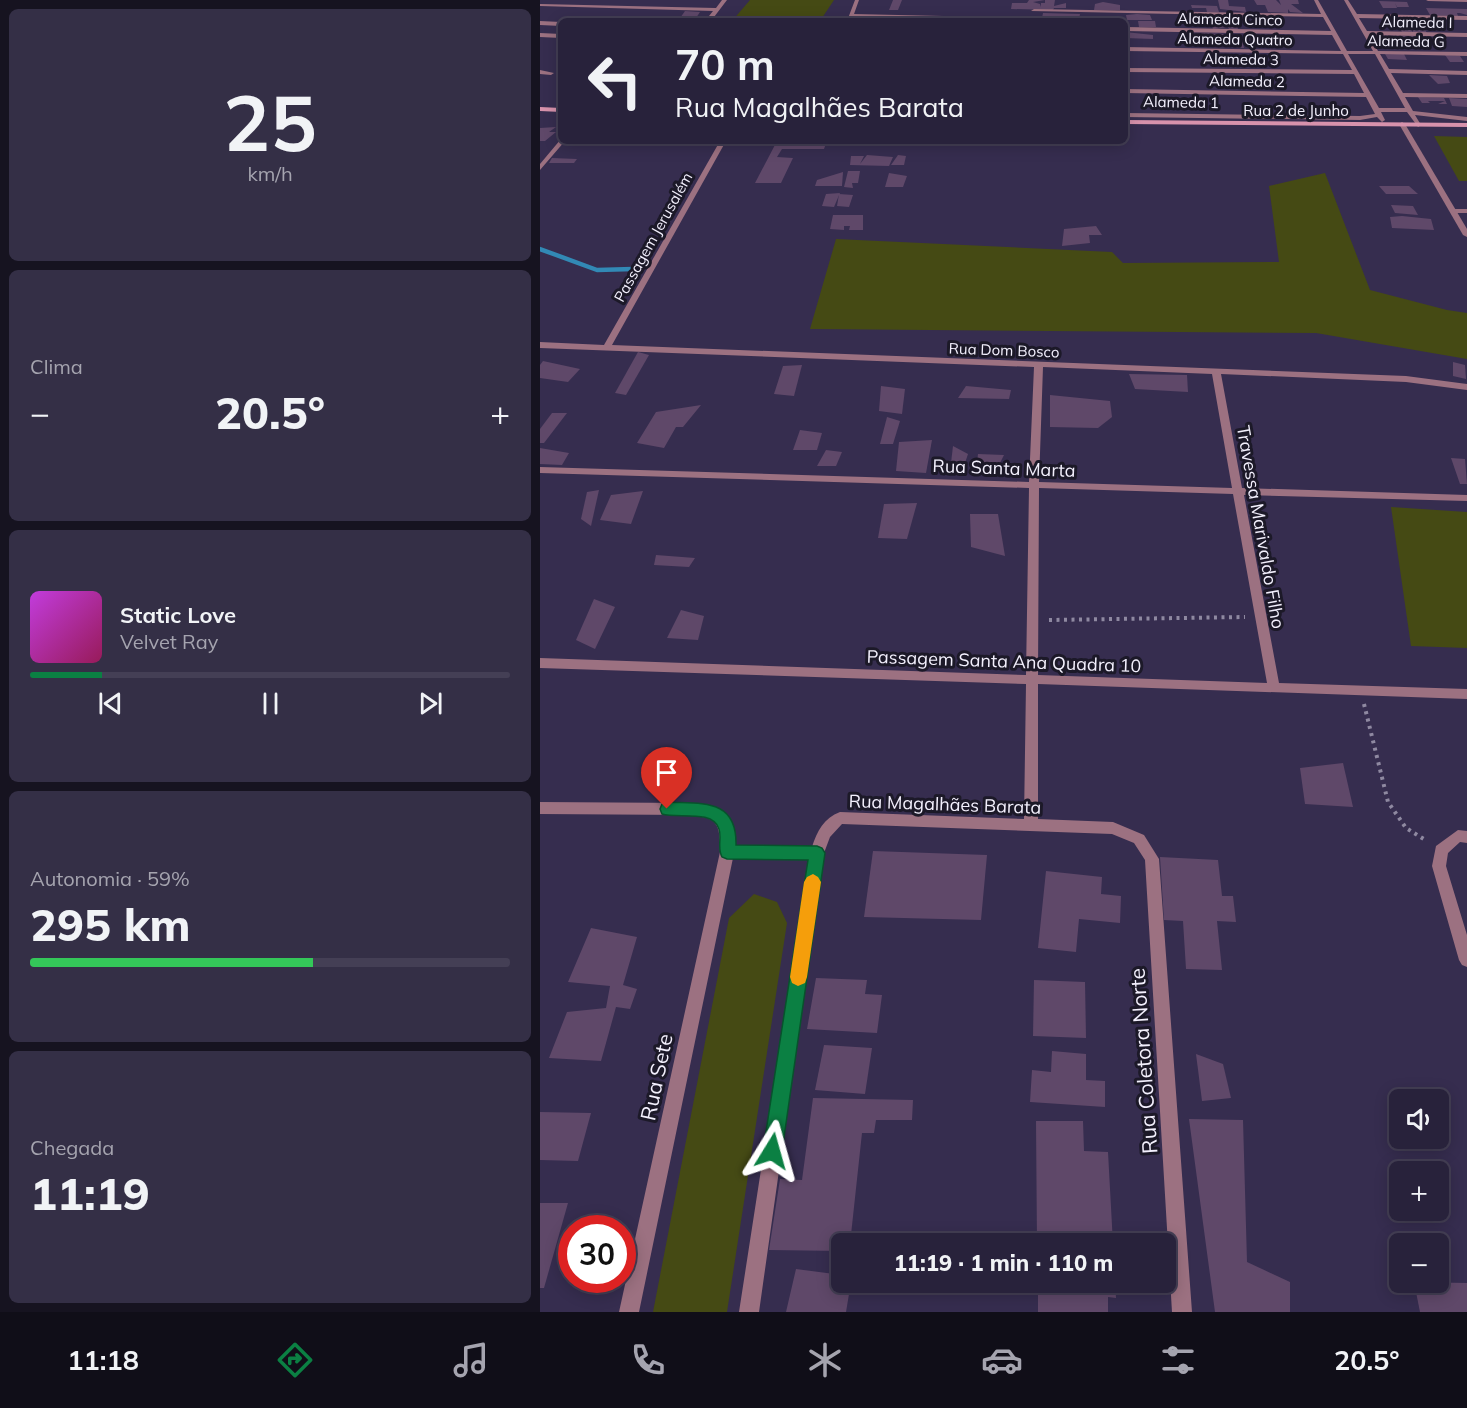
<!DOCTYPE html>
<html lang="pt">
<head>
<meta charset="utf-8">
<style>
	:root { --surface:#28223b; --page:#342f46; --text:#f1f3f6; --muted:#a5a4af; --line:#443f55; --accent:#0b8043 }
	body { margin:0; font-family:Mulish,sans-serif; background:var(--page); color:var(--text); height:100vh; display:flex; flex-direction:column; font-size:22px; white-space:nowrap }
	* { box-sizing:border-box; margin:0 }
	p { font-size:20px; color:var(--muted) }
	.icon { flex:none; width:33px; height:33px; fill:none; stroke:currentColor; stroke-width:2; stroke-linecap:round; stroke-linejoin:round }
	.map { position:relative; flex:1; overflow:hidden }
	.side { display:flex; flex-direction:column; gap:9px; padding:9px; background:#161320; width:540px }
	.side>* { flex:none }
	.top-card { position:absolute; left:18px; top:18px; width:570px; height:126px; border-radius:9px; box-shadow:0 3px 15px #0003,0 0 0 2px var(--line); background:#28223b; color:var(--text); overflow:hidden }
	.fabs { position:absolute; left:849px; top:1089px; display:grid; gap:12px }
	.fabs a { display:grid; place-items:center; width:60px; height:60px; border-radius:9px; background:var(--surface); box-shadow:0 3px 15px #0003,0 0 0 2px var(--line); font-size:30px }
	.speed { position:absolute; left:18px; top:1215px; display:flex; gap:12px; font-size:30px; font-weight:700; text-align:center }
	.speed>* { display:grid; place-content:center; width:78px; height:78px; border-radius:50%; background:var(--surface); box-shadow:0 3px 15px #0003,0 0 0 2px var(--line); line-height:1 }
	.speed .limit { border:9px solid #d22; background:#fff; color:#111 }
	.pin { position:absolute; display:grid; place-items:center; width:51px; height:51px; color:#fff; margin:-62px -26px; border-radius:50% 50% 50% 0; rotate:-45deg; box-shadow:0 0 6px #0007 }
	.pin .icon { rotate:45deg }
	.me { position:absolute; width:66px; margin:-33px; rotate:8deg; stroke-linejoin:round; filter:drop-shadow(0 0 4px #0008) }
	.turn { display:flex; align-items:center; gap:21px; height:126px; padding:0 18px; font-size:27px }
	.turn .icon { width:78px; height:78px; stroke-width:2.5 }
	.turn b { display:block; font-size:42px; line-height:51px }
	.big { font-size:45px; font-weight:800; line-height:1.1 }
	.side .tile { flex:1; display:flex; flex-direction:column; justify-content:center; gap:9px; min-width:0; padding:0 21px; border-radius:9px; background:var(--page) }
	.side .dial { align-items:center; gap:0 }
	.dial b { font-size:78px; line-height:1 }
	.song { display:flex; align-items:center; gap:18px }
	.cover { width:72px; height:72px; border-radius:9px; background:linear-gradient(135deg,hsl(290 70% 55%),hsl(330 70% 35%)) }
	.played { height:6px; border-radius:3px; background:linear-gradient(90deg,var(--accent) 15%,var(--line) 15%) }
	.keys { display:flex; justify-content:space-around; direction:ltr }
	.heat { display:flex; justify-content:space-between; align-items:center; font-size:33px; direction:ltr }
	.charge { height:9px; border-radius:4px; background:linear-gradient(90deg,#34c759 59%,var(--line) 0) }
	.trip { position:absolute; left:291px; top:1233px; width:345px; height:60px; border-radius:9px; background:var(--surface); box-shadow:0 3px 15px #0003,0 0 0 2px var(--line); font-weight:800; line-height:60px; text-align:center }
	.menu { display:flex; height:96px; justify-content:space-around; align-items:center; background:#100e18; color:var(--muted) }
	.menu .icon { width:42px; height:42px }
	.menu .current { color:var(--accent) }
	.menu b { font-size:27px; color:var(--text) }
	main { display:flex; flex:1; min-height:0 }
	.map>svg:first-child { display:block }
</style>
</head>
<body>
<main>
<section class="side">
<div class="tile dial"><b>25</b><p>km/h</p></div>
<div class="tile"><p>Clima</p>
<div class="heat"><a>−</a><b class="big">20.5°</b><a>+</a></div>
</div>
<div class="tile">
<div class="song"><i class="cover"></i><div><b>Static Love</b><p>Velvet Ray</p></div></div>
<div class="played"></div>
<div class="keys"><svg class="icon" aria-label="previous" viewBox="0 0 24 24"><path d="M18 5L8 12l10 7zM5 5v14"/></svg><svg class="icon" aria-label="pause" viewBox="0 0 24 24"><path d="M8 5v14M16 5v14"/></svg><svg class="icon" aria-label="next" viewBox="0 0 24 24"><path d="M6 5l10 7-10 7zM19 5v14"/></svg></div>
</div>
<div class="tile"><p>Autonomia · 59%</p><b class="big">295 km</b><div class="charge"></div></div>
<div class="tile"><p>Chegada</p><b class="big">11:19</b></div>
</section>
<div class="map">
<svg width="927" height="1312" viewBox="0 0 927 1312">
	<rect width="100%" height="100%" fill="#362d4f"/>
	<g fill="#454a14">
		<polygon points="210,0 294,0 280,21 192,21"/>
		<polygon points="894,136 927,137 927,181 919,181"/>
		<polygon points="785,173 830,290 907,310 927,313 927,359 776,333 270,329 296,239 572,252 583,263 739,262 729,186"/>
		<polygon points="851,507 927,512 927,648 871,646"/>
		<polygon points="214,894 237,902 247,923 187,1312 113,1312 189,918"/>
	</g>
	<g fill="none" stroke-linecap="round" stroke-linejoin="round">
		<polyline stroke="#3289b5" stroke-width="4.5" points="0,249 57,270 93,269"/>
	</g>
	<g fill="#5f4869">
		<polygon points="353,0 362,0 358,10 349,10"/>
		<polygon points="489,0 505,0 493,2 500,4 501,7 501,3 505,3 505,0 515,0 514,6 526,3 526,8 514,8 513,10 471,9 472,3 487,3"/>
		<polygon points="678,0 688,0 689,6 705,7 706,12 680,9"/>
		<polygon points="714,0 736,0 741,5 739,0 758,0 759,4 751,4 763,13 750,12 748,9 748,13 728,12 725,5 717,5"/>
		<polygon points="839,1 867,2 869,7 857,7 855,3 857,8 843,8"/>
		<polygon points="563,2 580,5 580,10 554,10 555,4"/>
		<polygon points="651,5 677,6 679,12 667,12 666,8 652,8"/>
		<polygon points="886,8 927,9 927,15 920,13 917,13 918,16 890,15"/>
		<polygon points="145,11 160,12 154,21 138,21"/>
		<polygon points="503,13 540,14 539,19 502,18"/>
		<polygon points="597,14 610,15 612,20 587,20 586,15"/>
		<polygon points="658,15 678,16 681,22 660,22"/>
		<polygon points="696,16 708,16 709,22 683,21 683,18 697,19"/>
		<polygon points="598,21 615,21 616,27 599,27"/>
		<polygon points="671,23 696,23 698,29 689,29 688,27 673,29"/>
		<polygon points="869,25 873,33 872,25 882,25 887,33 873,33 862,32 858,26"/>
		<polygon points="585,32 613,35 613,39 585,38"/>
		<polygon points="661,33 687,34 688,41 661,40"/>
		<polygon points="834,35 877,36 879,39 854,38 855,41 861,41 860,45 840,45"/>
		<polygon points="702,40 715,41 716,44 703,44 704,48 693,47 692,41"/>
		<polygon points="845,54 864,54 867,60 848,59"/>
		<polygon points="905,55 920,56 924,62 910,62"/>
		<polygon points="889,75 907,76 910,83 898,84"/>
		<polygon points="878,97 904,98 907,104 898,104 905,101 888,101 890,103 882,103"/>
		<polygon points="909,98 927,99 927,107 912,106"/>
		<polygon points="16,127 9,132 16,132 5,141 0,141 0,128"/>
		<polygon points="237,141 287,141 284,149 242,149 237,157 253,158 241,183 215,183"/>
		<polygon points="327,155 353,157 349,166 310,165 311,156 324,156 320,164"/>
		<polygon points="358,155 366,156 364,165 351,165"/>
		<polygon points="12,158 37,159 34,163 9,163"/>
		<polygon points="308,171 320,171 318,183 312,183 313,188 304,187"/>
		<polygon points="303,172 302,186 275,186 277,180"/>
		<polygon points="349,173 367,176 363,187 345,187"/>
		<polygon points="839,186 869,186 878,194 846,194"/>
		<polygon points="300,193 294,207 282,206 286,194"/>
		<polygon points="299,194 313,195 309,207 297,206"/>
		<polygon points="851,205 873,206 878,215 855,213"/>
		<polygon points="293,215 323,215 323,230 309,230 310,226 304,226 304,230 290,229"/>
		<polygon points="862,216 891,219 894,230 852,228 850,217"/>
		<polygon points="556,226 562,235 549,235 550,243 522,246 524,229"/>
		<polygon points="98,352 109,355 86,395 75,393"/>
		<polygon points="3,361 40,369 28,382 0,378 0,365"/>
		<polygon points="913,362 925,365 926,379 913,376"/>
		<polygon points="262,365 254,396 234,394 243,366"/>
		<polygon points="589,374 647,375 648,392 595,389"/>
		<polygon points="341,386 365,389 362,414 339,411"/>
		<polygon points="426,386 471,390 469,399 418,398"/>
		<polygon points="510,395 570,401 572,417 558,428 510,427"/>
		<polygon points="161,405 143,427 136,427 124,448 97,443 116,412"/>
		<polygon points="12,413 27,413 4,443 0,443 0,429"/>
		<polygon points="347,417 360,421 353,444 340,444"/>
		<polygon points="260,430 282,433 277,450 253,450"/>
		<polygon points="392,440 386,473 356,471 359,442"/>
		<polygon points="413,446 428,454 425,463 411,463"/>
		<polygon points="0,448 29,453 22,465 0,464"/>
		<polygon points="286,450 302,452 296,466 277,466"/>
		<polygon points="438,454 464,455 455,473 436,472"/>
		<polygon points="911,458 925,459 927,484 920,484"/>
		<polygon points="59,490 51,526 41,519 47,492"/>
		<polygon points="103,491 91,524 60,520 71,495"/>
		<polygon points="377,503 367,539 338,538 344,504"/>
		<polygon points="430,514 458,514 465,556 431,547"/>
		<polygon points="116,555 155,558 149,567 114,565"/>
		<polygon points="54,599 75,607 55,649 36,640"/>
		<polygon points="141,610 164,616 158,640 127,638"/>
		<polygon points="803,763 813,807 765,804 760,768"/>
		<polygon points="333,851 447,855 441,920 324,917"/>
		<polygon points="620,857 678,860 682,896 693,896 696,922 677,921 682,970 646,969 643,921 624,920"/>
		<polygon points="506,871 562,877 561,894 581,896 580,923 539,919 536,952 498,948"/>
		<polygon points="51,928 97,937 83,985 97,989 90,1009 76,1007 61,1061 9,1058 27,1012 66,1008 70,986 28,982"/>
		<polygon points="276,978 327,980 325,994 342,995 337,1033 267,1029"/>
		<polygon points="494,980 545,982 546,1038 493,1036"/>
		<polygon points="284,1045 332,1048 325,1094 275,1090"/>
		<polygon points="512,1051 546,1054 546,1080 565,1081 565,1107 490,1102 492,1070 511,1072"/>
		<polygon points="656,1054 683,1064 691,1098 662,1101"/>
		<polygon points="273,1098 373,1100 372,1120 336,1120 334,1133 322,1133 310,1244 302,1244 302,1251 229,1250 240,1179 262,1180"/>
		<polygon points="0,1112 51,1113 38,1161 0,1160"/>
		<polygon points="649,1119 703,1120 707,1262 750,1282 750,1312 675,1312"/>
		<polygon points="496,1121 543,1121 544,1151 568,1152 573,1244 497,1244"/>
		<polygon points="0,1203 28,1203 4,1288 0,1288"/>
		<polygon points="256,1269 302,1275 302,1282 311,1282 306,1312 246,1312"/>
		<polygon points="498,1282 575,1282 576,1298 568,1297 568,1312 498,1312"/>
		<polygon points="874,1282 927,1283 927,1312 880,1312"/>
	</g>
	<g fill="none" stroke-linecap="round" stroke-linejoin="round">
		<g stroke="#8f89a1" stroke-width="4" stroke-dasharray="3 4.5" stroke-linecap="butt">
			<polyline points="509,620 705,617"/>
			<polyline points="824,704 848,802 866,828 887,841"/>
		</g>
		<g fill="#9c7181" fill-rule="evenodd">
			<polygon points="21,139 21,141 25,141 0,170 0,164"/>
			<rect x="911" y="209" width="16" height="4"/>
		</g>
		<g fill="#9c7181" fill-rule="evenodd">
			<polygon points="182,0 187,0 171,21 165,21 173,11 0,6 0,4 176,8"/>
			<polygon points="315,0 319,0 314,14 448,17 445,19 313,17 311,21 307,21"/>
			<path d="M774 0H778L807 51H833L804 0H808L817 14 927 16V20L819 18 827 31 927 33V37L829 35 838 51 927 52V56L840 54 849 69 927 71V75L851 73 863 93 927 94V98L865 97 873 111 927 117V121L875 115 881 125 878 127 867 112H841L845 120 842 122 837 117 820 120 585 117V113L820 116 835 114 826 97 585 93V89L824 93 814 74 585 72V68L812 70 803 54 585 51V47L801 51 792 35 585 31V27L791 31 783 17 491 11 494 9 781 14ZM808 54H835L865 108H839Z"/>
			<polygon points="886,0 927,0 927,2 888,1"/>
			<polygon points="0,21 21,22 21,26 0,25"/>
			<polygon points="0,33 21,34 21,38 0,37"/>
			<polygon points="0,70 14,73 11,75 0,74"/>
			<polygon points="862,122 865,124 927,229 927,237 923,235 859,124"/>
			<path d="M180 141H186L72 345 866 376 927 384V390L866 382 681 374 702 488 927 495V501L704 495 739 683 927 689V699L498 684V819L573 822 604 835 619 859 652 1312H632L605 860 594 843 572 834 302 824 290 837 284 853 219 1312H199L269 859 193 858 99 1312H79L180 852C180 822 178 818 148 815L0 814V802L148 803C179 806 194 811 194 846L272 847C277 831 284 818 300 812L484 819 486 684 0 668V658L486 675 489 488 0 473V467L489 482 494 367 0 348V342L64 345ZM503 367 672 374 692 488 499 482ZM499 488 693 494 727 683 498 675Z"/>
			<polygon points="918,830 927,831 927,843 920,842 908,853 906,866 927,935 927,967 922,965 919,960 892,866 896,846"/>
		</g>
		<g fill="#d792ac" fill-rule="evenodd">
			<polygon points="0,107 21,108 21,112 0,111"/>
			<polygon points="585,120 927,123 927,127 585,124"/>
		</g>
	</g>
	<path fill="#0b8043" stroke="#07532c" stroke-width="1.5" d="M127 802C162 804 197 798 196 845L277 846 282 848 285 853 242 1151 239 1158 232 1161 226 1158 223 1151 268 860 187 859 182 857C177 848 182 838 179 829 173 809 137 819 122 814L120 809 122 804Z"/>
	<polygon fill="#f59e0b" points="273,874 278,877 281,882 267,977 265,983 258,986 252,983 250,977 264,882 267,877"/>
	<g text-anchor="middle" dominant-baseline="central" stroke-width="6" stroke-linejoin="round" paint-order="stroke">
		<g font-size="15" fill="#f3f0fd" stroke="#1c1928">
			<text transform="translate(690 19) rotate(1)">Alameda Cinco</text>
			<text transform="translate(877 22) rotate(1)">Alameda I</text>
			<text transform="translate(695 39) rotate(1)">Alameda Quatro</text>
			<text transform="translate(866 41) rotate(1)">Alameda G</text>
			<text transform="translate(701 59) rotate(1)">Alameda 3</text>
			<text transform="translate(707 81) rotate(1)">Alameda 2</text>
			<text transform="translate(641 102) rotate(1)">Alameda 1</text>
			<text x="756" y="110">Rua 2 de Junho</text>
			<text transform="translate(113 237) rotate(-61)">Passagem Jerusalém</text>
			<text transform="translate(464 350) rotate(2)">Rua Dom Bosco</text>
		</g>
		<g font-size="18" fill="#f3f0fd" stroke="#1c1928">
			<text transform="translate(464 468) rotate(2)">Rua Santa Marta</text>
			<text transform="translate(721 527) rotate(80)">Travessa Marivaldo Filho</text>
			<text transform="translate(464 661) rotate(2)">Passagem Santa Ana Quadra 10</text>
			<text transform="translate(405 804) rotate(2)">Rua Magalhães Barata</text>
		</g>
		<g font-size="21" fill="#f3f0fd" stroke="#1c1928">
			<text transform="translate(603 1061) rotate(-94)">Rua Coletora Norte</text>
			<text transform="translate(116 1077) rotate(-78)">Rua Sete</text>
		</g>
	</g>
</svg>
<div class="fabs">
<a><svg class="icon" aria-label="sound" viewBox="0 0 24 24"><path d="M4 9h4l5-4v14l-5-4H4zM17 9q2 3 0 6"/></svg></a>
<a>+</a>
<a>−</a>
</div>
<div class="speed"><div class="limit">30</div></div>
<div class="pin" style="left:127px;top:809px;background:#d93025"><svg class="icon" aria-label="arrive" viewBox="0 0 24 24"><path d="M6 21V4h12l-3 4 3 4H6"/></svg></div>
<svg class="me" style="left:232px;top:1151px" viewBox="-20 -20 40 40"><path d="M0-17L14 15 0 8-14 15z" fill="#0b8043" stroke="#fff" stroke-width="4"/></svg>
<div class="trip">11:19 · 1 min · 110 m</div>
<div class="top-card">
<div class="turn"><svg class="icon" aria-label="left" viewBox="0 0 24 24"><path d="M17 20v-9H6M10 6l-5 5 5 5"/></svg><div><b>70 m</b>Rua Magalhães Barata</div></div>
</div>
</div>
</main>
<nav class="menu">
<b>11:18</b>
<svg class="icon current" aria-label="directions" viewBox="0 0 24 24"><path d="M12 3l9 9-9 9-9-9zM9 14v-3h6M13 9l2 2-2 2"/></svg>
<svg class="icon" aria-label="music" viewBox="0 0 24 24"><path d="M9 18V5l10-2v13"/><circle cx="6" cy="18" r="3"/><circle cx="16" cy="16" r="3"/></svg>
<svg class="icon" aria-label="phone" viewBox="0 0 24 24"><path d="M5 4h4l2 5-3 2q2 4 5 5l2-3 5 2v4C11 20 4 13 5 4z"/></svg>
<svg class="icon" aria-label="climate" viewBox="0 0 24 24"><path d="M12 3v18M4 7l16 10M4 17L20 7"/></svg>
<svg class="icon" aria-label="car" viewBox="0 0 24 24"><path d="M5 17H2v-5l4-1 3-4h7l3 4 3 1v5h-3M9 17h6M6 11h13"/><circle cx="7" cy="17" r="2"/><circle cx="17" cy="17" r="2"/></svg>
<svg class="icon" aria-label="filters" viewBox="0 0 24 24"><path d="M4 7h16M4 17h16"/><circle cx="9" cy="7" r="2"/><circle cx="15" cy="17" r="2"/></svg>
<b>20.5°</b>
</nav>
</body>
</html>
